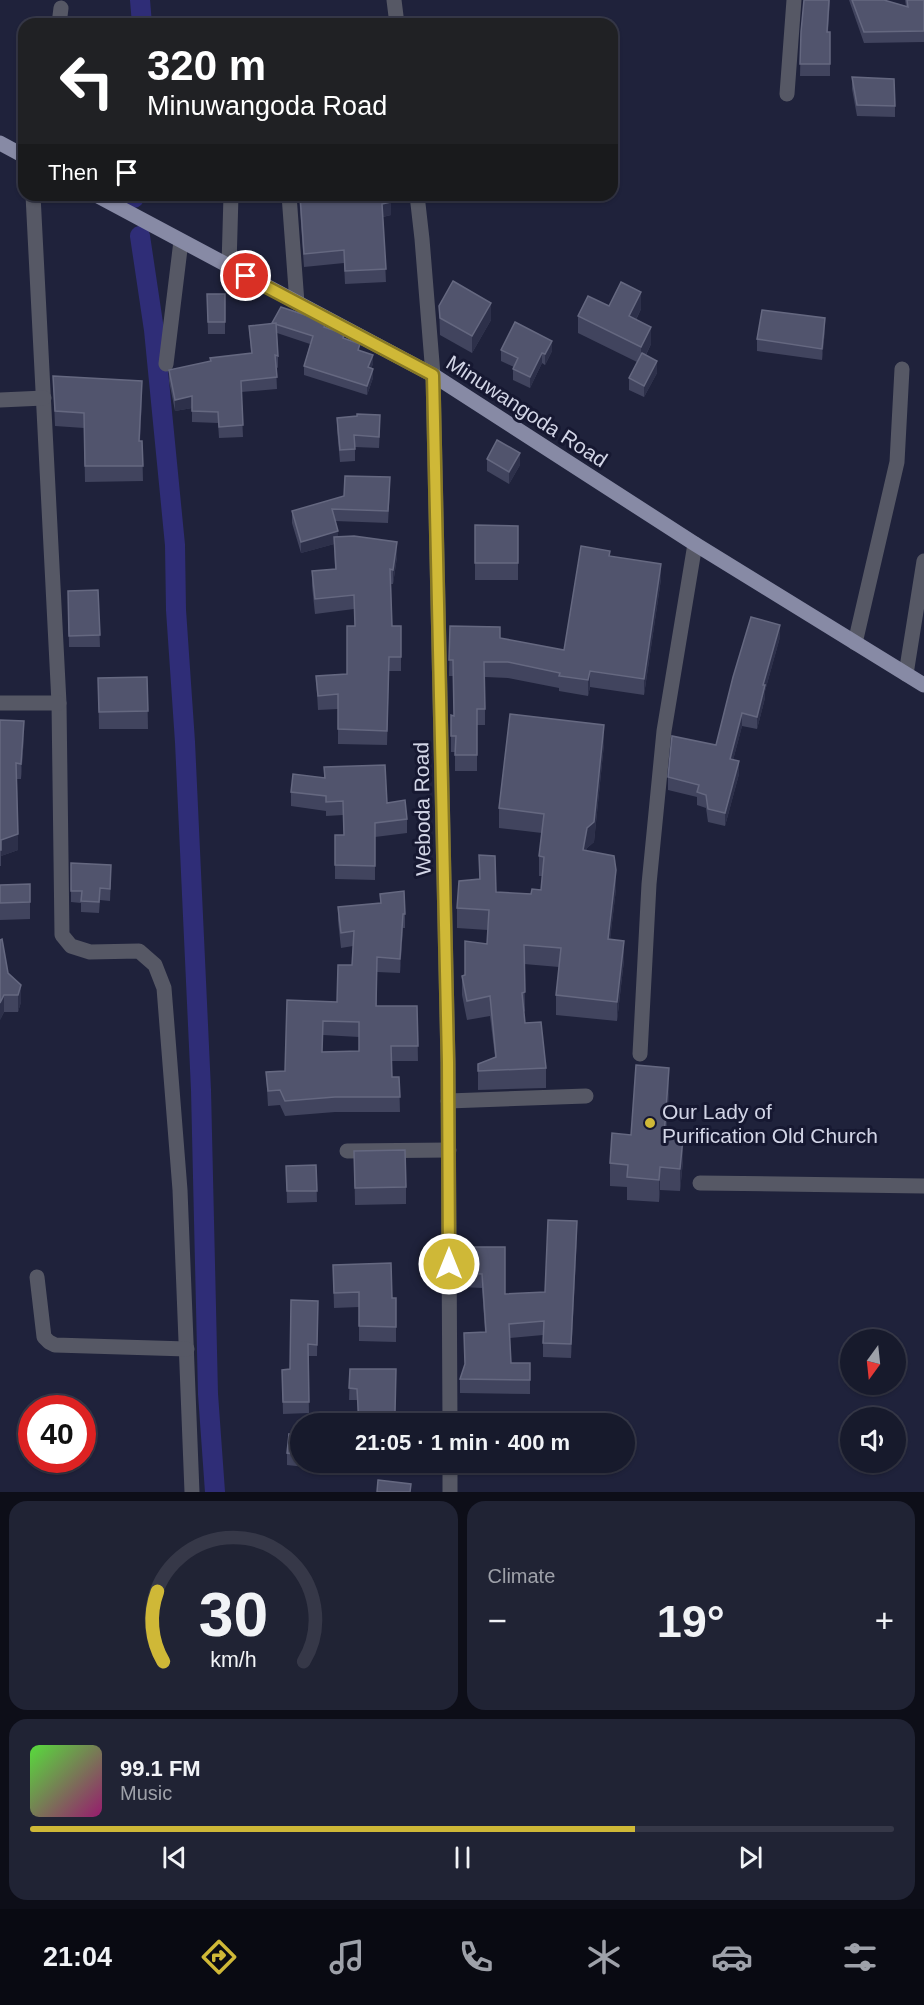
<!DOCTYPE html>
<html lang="en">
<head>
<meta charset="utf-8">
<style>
	:root { --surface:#171a2c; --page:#202334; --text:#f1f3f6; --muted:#9ea1a9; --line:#363848; --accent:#cfb837 }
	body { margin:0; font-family:Helvetica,sans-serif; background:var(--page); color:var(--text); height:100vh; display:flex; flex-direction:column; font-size:22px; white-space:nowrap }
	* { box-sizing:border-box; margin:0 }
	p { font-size:20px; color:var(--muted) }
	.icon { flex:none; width:33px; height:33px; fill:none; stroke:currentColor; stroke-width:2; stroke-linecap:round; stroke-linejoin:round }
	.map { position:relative; height:1492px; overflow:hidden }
	.sheet { display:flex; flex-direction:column; gap:9px; padding:9px; background:#0d0e18; flex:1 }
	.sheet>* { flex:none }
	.top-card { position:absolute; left:18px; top:18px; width:600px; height:183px; border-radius:18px; box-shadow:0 2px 4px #0004,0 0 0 2px var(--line); background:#202124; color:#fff; overflow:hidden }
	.needle { width:39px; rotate:195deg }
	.tools { position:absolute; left:840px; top:1329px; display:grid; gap:12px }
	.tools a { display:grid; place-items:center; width:66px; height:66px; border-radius:50%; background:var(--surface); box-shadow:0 2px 4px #0004,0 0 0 2px var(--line); font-size:30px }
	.speed { position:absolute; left:18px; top:1395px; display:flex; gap:12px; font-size:30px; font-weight:700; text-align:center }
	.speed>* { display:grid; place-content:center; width:78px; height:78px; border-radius:50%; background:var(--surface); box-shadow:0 2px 4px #0004,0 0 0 2px var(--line); line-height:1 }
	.speed .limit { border:9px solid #d22; background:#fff; color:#111 }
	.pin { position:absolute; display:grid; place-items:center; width:51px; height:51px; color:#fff; margin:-26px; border:3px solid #fff; border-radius:50%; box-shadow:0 2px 6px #0007 }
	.me { position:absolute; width:66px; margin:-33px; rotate:0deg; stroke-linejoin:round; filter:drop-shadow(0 0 4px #0008) }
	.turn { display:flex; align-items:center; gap:21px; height:126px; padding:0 30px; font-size:27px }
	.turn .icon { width:78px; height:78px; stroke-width:2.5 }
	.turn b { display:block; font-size:42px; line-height:51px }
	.then { display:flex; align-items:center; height:57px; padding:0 30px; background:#0003; gap:12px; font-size:22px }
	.big { font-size:45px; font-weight:700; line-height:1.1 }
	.sheet .tile { flex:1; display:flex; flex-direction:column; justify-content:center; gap:9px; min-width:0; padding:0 21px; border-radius:18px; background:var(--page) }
	.sheet .dial { align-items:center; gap:0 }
	.dial svg { height:156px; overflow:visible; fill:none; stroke:var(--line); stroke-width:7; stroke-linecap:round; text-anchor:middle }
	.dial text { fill:var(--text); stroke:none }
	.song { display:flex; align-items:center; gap:18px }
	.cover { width:72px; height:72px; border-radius:9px; background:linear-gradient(135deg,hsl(110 70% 55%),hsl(320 70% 35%)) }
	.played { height:6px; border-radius:3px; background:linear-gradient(90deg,var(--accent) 70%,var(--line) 70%) }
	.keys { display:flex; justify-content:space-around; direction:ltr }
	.heat { display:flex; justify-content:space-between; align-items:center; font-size:33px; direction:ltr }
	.sheet .tiles { flex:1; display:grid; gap:9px; grid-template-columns:1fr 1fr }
	.tile:last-child { grid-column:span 2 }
	.trip { position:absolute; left:290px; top:1413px; width:345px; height:60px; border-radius:30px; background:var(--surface); box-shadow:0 2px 4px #0004,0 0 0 2px var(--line); font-weight:700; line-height:60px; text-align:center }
	.tab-bar { display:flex; height:96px; justify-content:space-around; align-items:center; background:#090a12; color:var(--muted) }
	.tab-bar .icon { width:42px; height:42px }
	.tab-bar .on { color:var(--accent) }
	.tab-bar b { font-size:27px; color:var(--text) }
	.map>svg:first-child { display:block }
</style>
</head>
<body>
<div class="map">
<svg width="924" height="1492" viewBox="0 0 924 1492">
	<rect width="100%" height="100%" fill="#1f223b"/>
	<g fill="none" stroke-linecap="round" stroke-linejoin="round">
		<g stroke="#2f2d77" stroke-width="20">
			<polyline points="140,0 142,24"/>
			<polyline points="134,195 134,198"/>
			<polyline points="140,236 154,330 175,545 176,610 185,742 201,1090 208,1394 215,1492"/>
		</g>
		<g stroke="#565865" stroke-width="15">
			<polyline points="394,0 397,24"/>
			<polyline points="59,24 61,8"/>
			<polyline points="787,94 794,0"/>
			<polyline points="33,195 59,703 62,935 71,946 90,952 139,951 155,965 164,988 180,1190 192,1492"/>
			<polyline points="289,195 297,303"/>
			<polyline points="417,195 422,239 433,375 448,1062 450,1424"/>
			<polyline points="229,266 231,195"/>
			<polyline points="166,364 181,241"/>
			<polyline points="0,400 44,398"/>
			<polyline points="855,643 897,462 902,369"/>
			<polyline points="906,674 924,561"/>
			<polyline points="0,703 59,703"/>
			<polyline points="640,1054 649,884 664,731 695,544"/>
			<polyline points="448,1101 586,1096"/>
			<polyline points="347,1151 449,1150"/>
			<polyline points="700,1183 924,1186"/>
			<polyline points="37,1277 44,1337 49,1342 55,1345 187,1349"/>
			<polyline points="450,1462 450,1492"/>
		</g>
		<g stroke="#878aa5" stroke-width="15">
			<polyline points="0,143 24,156"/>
			<polyline points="96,195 433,375 695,544 924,685"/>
		</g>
	</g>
	<g fill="#41445e" fill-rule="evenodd">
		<polygon points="804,0 830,0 828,32 830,32 830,76 800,76 801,32"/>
		<polygon points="849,0 884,0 906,6 905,0 924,0 924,42 864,43"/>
		<polygon points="852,77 895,106 895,117 857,116 852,89"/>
		<polygon points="299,195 391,215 383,217 386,282 345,284 344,263 304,267"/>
		<polygon points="207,294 225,294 225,334 208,334"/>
		<polygon points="439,306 491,320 472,353 440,335"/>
		<polygon points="609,306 641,309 636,320 651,344 646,355 657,373 644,397 629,390 629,378 637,362 578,333 578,316"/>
		<polygon points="272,324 326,328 344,338 360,351 373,364 371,368 373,378 367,395 304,375 304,366 310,344 277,333 278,356 278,368 276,367 277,389 241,392 243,437 219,438 218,423 192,422 192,408 175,411 169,381 169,370 251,353 249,326"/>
		<polygon points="825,330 822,360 757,351 757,339"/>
		<polygon points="501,350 552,351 545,365 542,363 530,388 513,380 513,369 514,367 501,361"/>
		<polygon points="53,376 142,397 140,441 142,441 143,481 85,482 84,428 55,426"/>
		<polygon points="337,418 380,427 379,448 355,447 355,461 340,462 337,430"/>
		<polygon points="487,459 520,465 509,484 487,471"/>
		<polygon points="390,489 388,523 335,521 338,537 397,557 393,584 391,584 392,626 401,626 401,671 389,671 387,745 338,744 338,709 318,710 316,676 347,674 355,626 354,609 315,614 312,586 312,571 335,569 334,544 301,553 292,523 292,511"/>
		<polygon points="475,525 518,526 518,580 475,580"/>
		<polygon points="610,556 661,579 644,695 590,687 588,696 559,691 559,688 508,678 485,677 485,725 477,725 477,771 455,771 455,752 451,752 451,715 454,716 453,676 449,676 450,626 500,638 564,650"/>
		<polygon points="98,590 100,647 69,647 68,591"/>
		<polygon points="780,637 765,691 765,698 757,729 742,726 733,760 739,774 725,826 708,822 706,808 697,805 697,797 668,790 668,777 716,745"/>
		<polygon points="147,677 148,729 99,729 98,678"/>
		<polygon points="0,720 24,737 21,779 17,779 18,850 1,856 1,866 0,866"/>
		<polygon points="604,744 594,842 587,848 586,851 616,889 610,939 624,960 617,1021 556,1015 556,995 559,967 524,964 525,1011 524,1012 525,1023 546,1068 546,1088 478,1090 478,1064 495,1057 490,1016 467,1020 462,995 462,976 465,975 487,944 488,930 457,928 457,908 479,879 479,855 496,892 531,894 541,890 542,876 539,876 539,856 542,833 499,828 499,808"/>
		<polygon points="324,767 387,803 407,819 407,833 375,837 375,880 335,879 335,835 344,835 343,815 326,816 326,811 291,806 291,792 324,778"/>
		<polygon points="71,863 111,877 110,901 100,900 99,913 81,912 81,903 71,902"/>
		<polygon points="30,884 30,919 0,920 0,885"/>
		<path d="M380 894 405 914V928H403L400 973 377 972V1006H417L418 1061H391L392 1077H399L400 1112H335L285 1116 280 1105 268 1106 266 1072 285 1071 337 1002 352 965 353 946 341 948 338 921V907L380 903ZM323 1035 359 1037V1051L322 1052Z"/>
		<polygon points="8,973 21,1002 18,1012 4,1012 0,1020"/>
		<polygon points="669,1091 666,1137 683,1161 680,1191 660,1190 659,1202 627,1200 627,1187 610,1186 610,1163 631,1135"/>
		<polygon points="354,1151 406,1187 406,1204 355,1205"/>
		<polygon points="316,1165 317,1202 287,1203 286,1166"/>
		<polygon points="577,1235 571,1358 543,1357 543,1335 510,1338 511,1363 530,1363 530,1394 460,1393 460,1379 465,1366 464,1333 485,1332 482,1288 463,1287 463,1247 505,1294 545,1292"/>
		<polygon points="333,1265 392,1298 396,1298 396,1342 359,1341 359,1307 334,1308"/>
		<polygon points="318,1301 317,1356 308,1356 309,1413 283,1414 282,1370 290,1369"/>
		<polygon points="350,1369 395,1413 409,1424 358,1424 357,1400 349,1400"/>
		<polygon points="300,1436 300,1462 417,1462 417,1469 342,1471 287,1465 287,1453"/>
	</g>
	<g fill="#2d304a">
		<polygon points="391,202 391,215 382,217 382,204"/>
		<polygon points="641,292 641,309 629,333 629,316"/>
		<polygon points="491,303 491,320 472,353 472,336"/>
		<polygon points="825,318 825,330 822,360 822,349"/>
		<polygon points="651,327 651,344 641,364 641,347"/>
		<polygon points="552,341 552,351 545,365 545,354"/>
		<polygon points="542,353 542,363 530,388 530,377"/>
		<polygon points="373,355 373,364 368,376 368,367"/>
		<polygon points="657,361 657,373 644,397 644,386"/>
		<polygon points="373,369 373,378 367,395 367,386"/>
		<polygon points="142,381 142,397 139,457 139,441"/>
		<polygon points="192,396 192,408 175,411 175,400"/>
		<polygon points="520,453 520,465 509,484 509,472"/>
		<polygon points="338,531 338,543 301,553 301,542"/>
		<polygon points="397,542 397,557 393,584 393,570"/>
		<polygon points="661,564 661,579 644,695 644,679"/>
		<polygon points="780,625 780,637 765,691 765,698 757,729 757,717 763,685"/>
		<polygon points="590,671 590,687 588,696 588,680"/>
		<polygon points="742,713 742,726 730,772 730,759"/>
		<polygon points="24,721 24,737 21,779 21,764"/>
		<polygon points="604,725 604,744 594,842 587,848 583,870 583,850"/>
		<polygon points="739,761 739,774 725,826 725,813"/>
		<polygon points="18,834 18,850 1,856 1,840"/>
		<polygon points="616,870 616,889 608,958 608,939"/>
		<polygon points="403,914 403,928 400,973 400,959"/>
		<polygon points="624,941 624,960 617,1021 617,1002"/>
		<polygon points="21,985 21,1002 18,1012 18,995"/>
		<polygon points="4,995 4,1012 0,1020 0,1003"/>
		<polygon points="669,1068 669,1091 664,1159 664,1137"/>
		<polygon points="683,1138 683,1161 680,1191 680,1169"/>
		<polygon points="660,1167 660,1190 659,1202 659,1180"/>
		<polygon points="577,1221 577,1235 571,1358 571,1344"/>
	</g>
	<g fill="#51546d" stroke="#656880" stroke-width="1.5" fill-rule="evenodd">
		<polygon points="804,0 829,0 827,32 830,32 830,64 800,64 801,32"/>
		<polygon points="852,0 884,0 908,7 907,0 924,0 924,31 864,32"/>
		<polygon points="852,77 894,79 895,106 857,105"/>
		<polygon points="300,195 389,195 391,202 382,204 386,269 345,271 344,250 304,254"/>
		<polygon points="453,281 491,303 472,336 440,318 439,306"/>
		<polygon points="621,282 641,292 629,316 651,327 641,347 578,316 588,296 609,306"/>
		<polygon points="207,294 225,294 225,322 208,322"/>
		<polygon points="281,307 326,322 324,327 344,334 343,338 360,344 358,350 373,355 368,367 373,369 367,386 304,366 313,336 272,323"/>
		<polygon points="762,310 825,318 822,349 757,339"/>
		<polygon points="515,322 552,341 545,354 542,353 530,377 513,369 518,358 501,350"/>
		<polygon points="276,323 278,356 275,355 277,377 241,381 243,425 219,427 218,412 192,411 192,396 175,400 169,370 211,361 210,358 252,353 249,326"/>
		<polygon points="642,353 657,361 644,386 629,378"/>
		<polygon points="53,376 142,381 139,441 142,441 143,466 85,466 84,413 55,411"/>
		<polygon points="357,414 380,415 379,437 354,435 355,449 340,450 337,418 357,416"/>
		<polygon points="497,440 520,453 509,472 487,459"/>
		<polygon points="345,476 390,477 388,511 332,509 338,531 301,542 292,511 344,496"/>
		<polygon points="475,525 518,526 518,563 475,563"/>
		<polygon points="354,536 397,542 393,570 390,569 392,626 401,626 401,657 389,657 387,731 338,729 338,694 318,696 316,676 347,674 347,626 355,626 354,595 315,599 312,571 336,569 334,537"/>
		<polygon points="581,546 610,551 609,556 661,564 644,679 590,671 588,680 559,676 560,673 508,662 484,662 485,709 477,709 477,755 455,755 456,736 451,736 451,715 454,716 453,660 449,660 450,626 500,627 500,638 564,650"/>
		<polygon points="98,590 100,635 69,636 68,591"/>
		<polygon points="751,617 780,625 763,685 765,685 757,717 742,713 730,759 739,761 725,813 708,809 706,795 697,792 699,785 668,777 672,736 716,745 733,677"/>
		<polygon points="147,677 148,711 99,712 98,678"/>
		<polygon points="510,714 604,725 594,822 587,828 583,850 614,856 616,870 608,939 624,941 617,1002 556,995 561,948 524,945 525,992 522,993 525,1023 541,1022 546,1068 478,1071 478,1064 496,1057 490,996 467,1001 462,976 465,975 465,941 487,944 489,910 457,908 459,881 480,879 479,855 495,856 496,892 531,894 532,889 541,890 544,857 539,856 544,814 499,808"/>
		<polygon points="0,720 24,721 21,764 16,763 18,834 1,840 1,850 0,850"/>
		<polygon points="385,765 387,803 405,800 407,819 375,823 375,866 335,865 335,835 344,835 343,801 326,802 326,796 291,792 293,774 325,778 324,767"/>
		<polygon points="71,863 111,865 110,889 100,888 99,902 81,901 82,891 71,891"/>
		<polygon points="30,884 30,902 0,903 0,885"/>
		<path d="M404 891 405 914H403L400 959 377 957 376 1006H417L418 1046H391L392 1077H399L400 1097H335L285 1101 280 1090 268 1091 266 1072 285 1071 287 1000 337 1002 338 965H352L354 931 341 933 338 907 381 903 380 894ZM323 1021 359 1022V1051L322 1052Z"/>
		<polygon points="2,939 8,973 21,985 18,995 4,995 0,1003 0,940"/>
		<polygon points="636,1065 669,1068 664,1137 683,1138 680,1169 660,1167 659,1180 627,1177 628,1165 610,1163 612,1133 631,1135"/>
		<polygon points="405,1150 406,1187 355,1188 354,1151"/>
		<polygon points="316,1165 317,1191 287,1191 286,1166"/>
		<polygon points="548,1220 577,1221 571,1344 543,1343 544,1321 509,1324 511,1363 530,1363 530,1380 460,1379 465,1364 464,1333 486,1332 482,1274 463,1273 463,1247 505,1247 505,1294 545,1292"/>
		<polygon points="391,1263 392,1298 396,1298 396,1327 359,1326 359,1292 334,1293 333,1265"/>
		<polygon points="291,1300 318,1301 317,1345 308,1344 309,1402 283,1402 282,1370 290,1369"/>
		<polygon points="350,1369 396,1369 395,1413 408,1412 409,1424 359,1424 357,1389 349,1388"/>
		<polygon points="289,1434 300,1436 300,1455 287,1453"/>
		<polygon points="378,1480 411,1484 410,1492 377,1492"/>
	</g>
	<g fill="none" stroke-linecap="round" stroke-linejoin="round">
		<defs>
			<polyline id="route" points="246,276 433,375 448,1062 449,1264"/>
		</defs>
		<use href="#route" stroke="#877824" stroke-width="15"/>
		<use href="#route" stroke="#cfb837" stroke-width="10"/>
	</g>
	<circle fill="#cfb837" stroke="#161831" stroke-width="2" cx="650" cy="1123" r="6"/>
	<g text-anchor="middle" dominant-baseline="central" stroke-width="6" stroke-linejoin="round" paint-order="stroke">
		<g font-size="21" fill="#d2d5e6" stroke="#161831">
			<text transform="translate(527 411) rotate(33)">Minuwangoda Road</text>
			<text transform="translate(422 809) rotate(-91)">Weboda Road</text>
		</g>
		<g font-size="21" fill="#d2d5e6" stroke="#161831" text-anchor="start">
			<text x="662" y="1111">Our Lady of<tspan x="662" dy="24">Purification Old Church</tspan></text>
		</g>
	</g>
</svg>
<div class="tools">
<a><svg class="needle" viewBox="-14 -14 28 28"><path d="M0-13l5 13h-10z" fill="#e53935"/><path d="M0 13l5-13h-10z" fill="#9ea1a9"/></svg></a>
<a><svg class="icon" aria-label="sound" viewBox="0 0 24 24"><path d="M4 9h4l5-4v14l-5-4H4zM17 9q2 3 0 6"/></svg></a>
</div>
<div class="speed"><div class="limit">40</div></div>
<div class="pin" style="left:246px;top:276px;background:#d93025"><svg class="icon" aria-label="arrive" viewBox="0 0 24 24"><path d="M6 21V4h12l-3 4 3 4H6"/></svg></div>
<svg class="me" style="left:449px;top:1264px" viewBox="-20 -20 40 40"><circle r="17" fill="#cfb837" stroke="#fff" stroke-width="3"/><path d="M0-11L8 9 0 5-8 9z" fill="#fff"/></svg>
<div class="trip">21:05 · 1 min · 400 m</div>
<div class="top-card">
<div class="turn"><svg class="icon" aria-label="left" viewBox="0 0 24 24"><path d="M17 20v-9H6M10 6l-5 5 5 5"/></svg><div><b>320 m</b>Minuwangoda Road</div></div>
<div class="then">Then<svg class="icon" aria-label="arrive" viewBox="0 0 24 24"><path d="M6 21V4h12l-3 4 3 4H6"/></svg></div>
</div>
</div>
<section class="sheet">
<div class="tiles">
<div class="tile dial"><svg viewBox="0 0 100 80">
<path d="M14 69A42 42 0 1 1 86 69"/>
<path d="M14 69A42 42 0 0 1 11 33" stroke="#cfb837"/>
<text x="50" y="56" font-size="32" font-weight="700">30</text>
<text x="50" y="72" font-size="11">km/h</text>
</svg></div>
<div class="tile"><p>Climate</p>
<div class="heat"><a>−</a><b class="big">19°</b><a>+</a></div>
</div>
<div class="tile">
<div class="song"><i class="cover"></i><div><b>99.1 FM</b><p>Music</p></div></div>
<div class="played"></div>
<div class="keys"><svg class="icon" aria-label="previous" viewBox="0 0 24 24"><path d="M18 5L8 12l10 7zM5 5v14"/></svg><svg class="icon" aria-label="pause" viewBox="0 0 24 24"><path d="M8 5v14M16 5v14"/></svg><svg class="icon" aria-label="next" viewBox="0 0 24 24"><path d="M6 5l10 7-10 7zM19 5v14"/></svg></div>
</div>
</div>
</section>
<nav class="tab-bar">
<b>21:04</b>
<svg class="icon on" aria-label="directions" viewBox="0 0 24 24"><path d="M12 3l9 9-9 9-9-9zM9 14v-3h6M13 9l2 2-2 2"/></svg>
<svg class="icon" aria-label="music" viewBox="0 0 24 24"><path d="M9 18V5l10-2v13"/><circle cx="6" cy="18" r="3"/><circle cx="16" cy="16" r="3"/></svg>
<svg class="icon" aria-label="phone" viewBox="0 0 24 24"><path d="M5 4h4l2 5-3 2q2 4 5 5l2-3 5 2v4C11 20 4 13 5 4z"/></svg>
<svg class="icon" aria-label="climate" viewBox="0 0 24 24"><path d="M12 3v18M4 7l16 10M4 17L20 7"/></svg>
<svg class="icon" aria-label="car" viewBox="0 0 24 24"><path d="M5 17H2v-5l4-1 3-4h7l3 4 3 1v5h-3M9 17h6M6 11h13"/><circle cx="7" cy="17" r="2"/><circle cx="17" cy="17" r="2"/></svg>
<svg class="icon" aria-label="filters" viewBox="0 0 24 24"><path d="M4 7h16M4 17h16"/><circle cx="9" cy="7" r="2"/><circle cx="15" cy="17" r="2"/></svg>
</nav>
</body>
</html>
